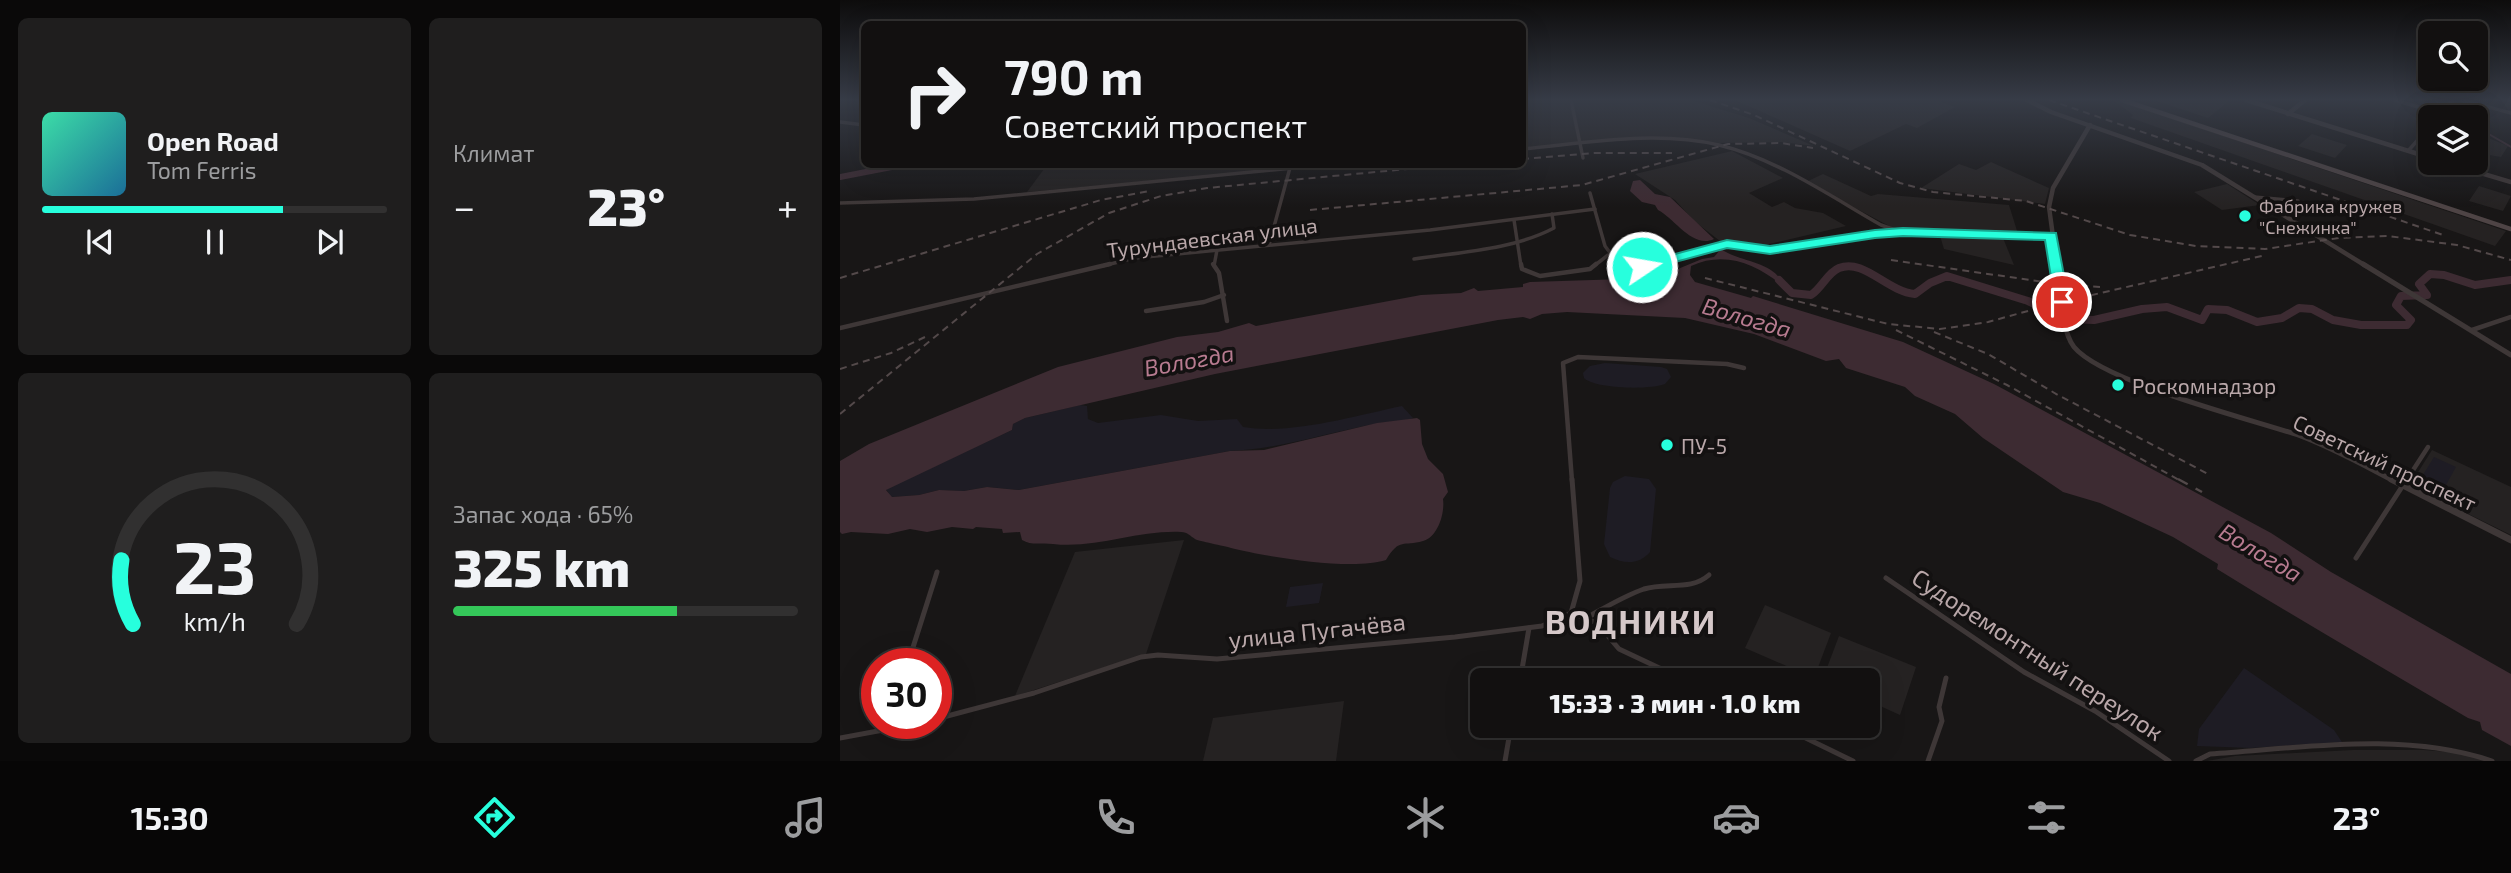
<!DOCTYPE html>
<html lang="ru">
<head>
<meta charset="utf-8">
<style>
	:root { --surface:#121010; --page:#1f1e1e; --text:#f1f3f6; --muted:#9c9d9f; --line:#313030; --accent:#27ffdd }
	body { margin:0; font-family:"Exo 2",sans-serif; background:var(--page); color:var(--text); height:100vh; display:flex; flex-direction:column; font-size:26px; white-space:nowrap }
	* { box-sizing:border-box; margin:0 }
	p { font-size:23px; color:var(--muted) }
	.icon { flex:none; width:38px; height:38px; fill:none; stroke:currentColor; stroke-width:2; stroke-linecap:round; stroke-linejoin:round }
	.map { position:relative; flex:1; overflow:hidden }
	.drawer { display:flex; flex-direction:column; gap:18px; padding:18px; background:#0a0909; width:840px }
	.drawer>* { flex:none }
	.banner { position:absolute; left:21px; top:21px; width:665px; height:147px; border-radius:10px; box-shadow:0 7px 28px #0002,0 0 0 2px var(--line); background:#121010; color:var(--text); overflow:hidden }
	.fabs { position:absolute; left:1578px; top:21px; display:grid; gap:14px }
	.fabs a { display:grid; place-items:center; width:70px; height:70px; border-radius:10px; background:var(--surface); box-shadow:0 7px 28px #0002,0 0 0 2px var(--line); font-size:35px }
	.speed { position:absolute; left:21px; top:648px; display:flex; gap:14px; font-size:35px; font-weight:700; text-align:center }
	.speed>* { display:grid; place-content:center; width:91px; height:91px; border-radius:50%; background:var(--surface); box-shadow:0 7px 28px #0002,0 0 0 2px var(--line); line-height:1 }
	.speed .limit { border:10px solid #d22; background:#fff; color:#111 }
	.pin { position:absolute; display:grid; place-items:center; width:60px; height:60px; color:#fff; margin:-30px; border:4px solid #fff; border-radius:50%; box-shadow:0 2px 7px #0007 }
	.me { position:absolute; width:77px; margin:-38px; rotate:78deg; stroke-linejoin:round; filter:drop-shadow(0 0 5px #0008) }
	.turn { display:flex; align-items:center; gap:24px; height:147px; padding:0 28px; font-size:32px }
	.turn .icon { width:91px; height:91px; stroke-width:2.5 }
	.turn b { display:block; font-size:49px; line-height:60px }
	.big { font-size:52px; font-weight:800; line-height:1.1 }
	.drawer .tile { flex:1; display:flex; flex-direction:column; justify-content:center; gap:10px; min-width:0; padding:0 24px; border-radius:10px; background:var(--page) }
	.drawer .dial { align-items:center; gap:0 }
	.dial svg { height:182px; overflow:visible; fill:none; stroke:var(--line); stroke-width:7; stroke-linecap:round; text-anchor:middle }
	.dial text { fill:var(--text); stroke:none }
	.song { display:flex; align-items:center; gap:21px }
	.cover { width:84px; height:84px; border-radius:10px; background:linear-gradient(135deg,hsl(160 70% 55%),hsl(200 70% 35%)) }
	.played { height:7px; border-radius:4px; background:linear-gradient(90deg,var(--accent) 70%,var(--line) 70%) }
	.keys { display:flex; justify-content:space-around; direction:ltr }
	.heat { display:flex; justify-content:space-between; align-items:center; font-size:38px; direction:ltr }
	.charge { height:10px; border-radius:5px; background:linear-gradient(90deg,#34c759 65%,var(--line) 0) }
	.drawer .tiles { flex:1; display:grid; gap:18px; grid-template-columns:repeat(2,1fr) }
	.trip { position:absolute; left:630px; top:668px; width:410px; height:70px; border-radius:10px; background:var(--surface); box-shadow:0 7px 28px #0002,0 0 0 2px var(--line); font-weight:800; line-height:70px; text-align:center }
	.tabs { display:flex; height:112px; justify-content:space-around; align-items:center; background:#070606; color:var(--muted) }
	.tabs .icon { width:49px; height:49px }
	.tabs .current { color:var(--accent) }
	.tabs b { font-size:32px; color:var(--text) }
	main { display:flex; flex:1; min-height:0 }
	.map>svg:first-child { display:block }
</style>
</head>
<body>
<main>
<section class="drawer">
<div class="tiles">
<div class="tile">
<div class="song"><i class="cover"></i><div><b>Open Road</b><p>Tom Ferris</p></div></div>
<div class="played"></div>
<div class="keys"><svg class="icon" aria-label="previous" viewBox="0 0 24 24"><path d="M18 5L8 12l10 7zM5 5v14"/></svg><svg class="icon" aria-label="pause" viewBox="0 0 24 24"><path d="M8 5v14M16 5v14"/></svg><svg class="icon" aria-label="next" viewBox="0 0 24 24"><path d="M6 5l10 7-10 7zM19 5v14"/></svg></div>
</div>
<div class="tile"><p>Климат</p>
<div class="heat"><a>−</a><b class="big">23°</b><a>+</a></div>
</div>
<div class="tile dial"><svg viewBox="0 0 100 80">
<path d="M14 69A42 42 0 1 1 86 69"/>
<path d="M14 69A42 42 0 0 1 9 41" stroke="#27ffdd"/>
<text x="50" y="56" font-size="32" font-weight="700">23</text>
<text x="50" y="72" font-size="11">km/h</text>
</svg></div>
<div class="tile"><p>Запас хода · 65%</p><b class="big">325 km</b><div class="charge"></div></div>
</div>
</section>
<div class="map">
<svg width="1671" height="761" viewBox="0 0 1671 761">
	<rect width="100%" height="100%" fill="#181616"/>
	<g fill="#252222">
		<polygon points="683,100 851,100 909,118 974,146 941,142 879,143 829,137 683,148"/>
		<polygon points="895,100 1103,100 1101,102 1115,107 1077,128 1066,124 1010,151"/>
		<polygon points="1273,100 1277,100 1666,231 1655,246 1291,118 1293,115"/>
		<polygon points="1314,100 1390,100 1368,118"/>
		<polygon points="1636,133 1668,146 1661,157 1644,154 1641,158 1636,156"/>
		<polygon points="1472,134 1507,145 1495,158 1458,146"/>
		<polygon points="892,151 943,178 909,193 932,207 944,202 955,208 983,213 1006,226 912,248 880,241 854,221 835,200 795,174"/>
		<polygon points="1151,162 1209,188 1205,204 1081,188 1119,164 1136,170"/>
		<polygon points="207,165 448,165 446,169 187,192"/>
		<polygon points="983,174 1031,196 1038,194 1169,205 1178,234 1063,231 1051,227 966,182"/>
		<polygon points="1387,184 1420,205 1382,210 1354,192"/>
		<polygon points="1639,186 1671,196 1663,211 1629,201"/>
		<polygon points="1100,236 1163,238 1174,265 1104,249"/>
		<polygon points="1592,450 1671,487 1671,535 1570,485"/>
		<polygon points="344,540 306,654 175,696 235,552"/>
		<polygon points="925,605 991,633 974,678 905,648"/>
		<polygon points="999,636 1076,667 1060,715 1027,700 1027,681 982,681"/>
		<polygon points="504,701 496,761 363,761 373,718"/>
		<polygon points="1513,750 1584,750 1621,753 1646,761 1367,761 1395,756"/>
	</g>
	<g fill="#1e1c24">
		<path d="M765 363 821 367 827 369 831 377 825 384C810 390 755 389 744 378L743 373 750 366Z"/>
		<path d="M240 405 247 406 248 419 258 423 321 415 358 421 397 419 403 427C451 435 514 416 562 406L573 418C560 423 548 421 535 424 486 433 440 449 390 451L179 490 147 487 124 491 99 490 79 495 51 497 46 489 172 430 173 424 185 418Z"/>
		<polygon points="1594,457 1616,467 1601,494 1578,483"/>
		<path d="M785 476 809 479 816 489 810 552C799 565 784 564 770 557L764 544 770 488 773 482Z"/>
		<polygon points="483,583 479,603 446,607 450,587"/>
		<polygon points="1404,668 1494,730 1502,742 1411,748 1357,746 1359,729"/>
	</g>
	<g fill="#3d2b32">
		<path d="M800 180 815 194 830 197 874 239C853 249 835 219 818 210L815 205 802 202 790 191 793 181Z"/>
		<path d="M881 249C898 262 937 261 944 287 918 265 886 250 851 266L850 275 855 282 911 298 913 296 1063 342 1154 384 1431 533 1491 572 1671 674V746L1642 730 1640 722 1628 718C1544 669 1460 620 1377 569L1378 564 1333 537 1260 503 1223 492 1143 438 1115 414 1075 396 1065 387 1006 368 999 359 986 361 914 334 845 318 727 312 702 314 690 319 683 317 658 320 375 374 185 418 173 424 172 430 46 490 52 497 79 495 99 490 124 491 147 487 179 490 390 451 424 450 537 423 577 418 580 420 582 444 588 459 603 474 608 492 603 499C605 513 598 537 583 541 563 547 560 537 546 560 512 571 427 557 391 548 385 546 358 541 355 539 350 536 348 532 341 532 298 530 255 549 213 544 202 542 192 546 182 540L180 532 163 533 162 529 136 527 133 529 112 527 87 532 70 529 48 534 11 532 2 534 0 532V461L29 444 218 367 337 337 378 332 409 323 416 326 581 295 621 293 634 288 638 291 683 287V284L690 282 816 278 862 259 874 257Z"/>
	</g>
	<g fill="none" stroke-linecap="round" stroke-linejoin="round">
		<g stroke="#3d2b32" stroke-width="2">
			<polyline points="1595,100 1603,107"/>
			<polyline points="1640,129 1671,147"/>
		</g>
		<polyline stroke="#3d2b32" stroke-width="6" points="0,177 67,164"/>
		<path stroke="#3d2b32" stroke-width="8" d="M939 280 952 293 971 295C982 288 987 273 999 268 1024 258 1046 291 1075 294L1090 283 1107 276 1188 301 1227 319 1254 320 1302 309 1327 307 1362 320 1368 309 1387 310 1417 322 1442 318 1459 308 1472 309 1493 320 1521 325H1567L1571 320 1556 305 1561 296 1587 295 1579 284 1590 274 1604 275 1635 285 1671 280"/>
		<g stroke="#3e3737" stroke-width="3.5">
			<polyline points="731,100 743,158"/>
			<polyline points="1555,100 1601,114"/>
			<polyline points="1622,100 1671,113"/>
			<polyline points="1597,117 1613,100"/>
			<polyline points="0,122 24,125"/>
			<path d="M682 149C747 143 815 130 879 145 937 159 990 196 1041 225L1058 231"/>
			<polyline points="1568,151 1591,125"/>
			<polyline points="750,193 765,246 780,266"/>
			<polyline points="1414,197 1458,201"/>
			<polyline points="0,203 134,199 495,164"/>
			<polyline points="674,220 681,266"/>
			<polyline points="429,245 451,164"/>
			<path d="M574 259C621 252 672 250 714 228L712 214"/>
			<polyline points="262,266 295,258 590,230 755,209"/>
			<polyline points="374,266 377,250"/>
			<polyline points="754,266 768,255"/>
			<polyline points="797,266 839,259 887,244 930,250 1063,232 1211,236"/>
		</g>
		<g stroke="#3e3737" stroke-width="4.5">
			<polyline points="373,264 379,273 387,321"/>
			<polyline points="681,264 682,269 700,276 750,269 756,264"/>
			<polyline points="777,264 783,268 808,264"/>
			<polyline points="306,311 364,302 384,295"/>
			<polyline points="0,328 270,264"/>
			<polyline points="1632,330 1671,317"/>
			<polyline points="732,481 723,363 738,357 887,364 904,368"/>
			<polyline points="1566,481 1588,447"/>
		</g>
		<g stroke="#3e3737" stroke-width="5">
			<polyline points="1516,558 1567,479"/>
			<polyline points="1046,578 1184,672 1255,711 1329,761"/>
			<polyline points="731,613 740,581 732,479"/>
			<path d="M748 617C766 607 784 596 804 589 826 582 851 591 869 575"/>
			<polyline points="68,663 97,572"/>
			<polyline points="680,681 689,628"/>
			<polyline points="96,719 194,693 301,657 318,655 377,659 615,637 702,626 731,613 757,623 779,649 847,681"/>
			<polyline points="941,726 1013,761"/>
			<polyline points="0,738 81,723"/>
			<polyline points="665,761 671,726"/>
			<polyline points="1088,761 1102,721 1099,707 1106,678"/>
			<path d="M1356 761 1370 754C1462 748 1563 731 1652 761"/>
		</g>
		<g stroke="#3e3737" stroke-width="4.5">
			<polyline points="1187,100 1211,112 1362,165 1526,266"/>
			<polyline points="1406,100 1591,158"/>
			<polyline points="1448,114 1465,100"/>
			<polyline points="1607,163 1671,182"/>
			<polyline points="1217,266 1209,207 1213,188 1250,125"/>
		</g>
		<g stroke="#3e3737" stroke-width="5">
			<path d="M1217 264C1220 286 1221 331 1234 347 1263 382 1410 419 1458 435 1491 447 1523 465 1554 481"/>
			<polyline points="1523,264 1671,355"/>
		</g>
		<polyline stroke="#3e3737" stroke-width="7" points="1551,479 1671,540"/>
		<polyline stroke="#4e4445" stroke-width="4.5" points="1282,100 1671,229"/>
		<g stroke="#53494a" stroke-width="2" stroke-dasharray="7 5" stroke-linecap="butt">
			<polyline points="870,100 914,115 1060,183 1093,192 1186,201 1290,235 1356,246 1425,249 1499,238 1548,236 1617,245 1671,260"/>
			<polyline points="1209,100 1606,236"/>
			<polyline points="682,159 754,153 832,153"/>
			<polyline points="470,210 742,185 888,144 941,143 973,148"/>
			<polyline points="1051,260 1225,285 1260,287"/>
			<polyline points="0,278 261,200 310,191"/>
			<polyline points="865,278 1048,324 1100,329 1148,322 1217,303 1426,255"/>
			<polyline points="1056,330 1167,385 1341,481"/>
			<polyline points="1094,332 1148,354 1218,395 1370,475"/>
			<polyline points="0,369 51,353 85,337"/>
			<polyline points="0,414 197,254 269,213 321,196 367,188 620,164"/>
		</g>
		<polyline stroke="#53494a" stroke-width="2.5" stroke-dasharray="11 9" stroke-linecap="butt" points="1338,479 1362,492"/>
	</g>
	<linearGradient id="sky" x2="0" y2="1"><stop stop-color="#0d0c0c"/><stop offset="0.48" stop-color="#373c47"/><stop offset="1" stop-color="#373c47" stop-opacity="0"/></linearGradient>
	<rect width="1671" height="207" fill="url(#sky)"/>
	<polygon fill="#27ffdd" stroke="#19a690" stroke-width="2" points="1063,228 1216,233 1229,302 1222,306 1215,302 1205,240 1063,236 1035,238 930,254 887,248 802,271 796,267 798,264 887,240 930,246 1035,230"/>
	<g fill="#27ffdd" stroke="#131111" stroke-width="2.5">
		<circle cx="1405" cy="216" r="7"/>
		<circle cx="1278" cy="385" r="7"/>
		<circle cx="827" cy="445" r="7"/>
	</g>
	<g text-anchor="middle" dominant-baseline="central" stroke-width="7" stroke-linejoin="round" paint-order="stroke">
		<g font-size="18" fill="#b9a7a9" stroke="#131111" text-anchor="start">
			<text x="1419" y="206">Фабрика кружев<tspan x="1419" dy="21">"Снежинка"</tspan></text>
		</g>
		<g font-size="21" fill="#b9a7a9" stroke="#131111">
			<text transform="translate(372 237) rotate(-7)">Турундаевская улица</text>
			<text transform="translate(1545 462) rotate(25)">Советский проспект</text>
		</g>
		<g font-size="21" fill="#b9a7a9" stroke="#131111" text-anchor="start">
			<text x="1292" y="385">Роскомнадзор</text>
			<text x="841" y="445">ПУ-5</text>
		</g>
		<g font-size="23" font-style="italic" fill="#b77b90" stroke="#131111">
			<text transform="translate(907 317) rotate(16)">Вологда</text>
			<text transform="translate(349 360) rotate(-10)">Вологда</text>
			<text transform="translate(1421 552) rotate(31)">Вологда</text>
		</g>
		<g font-size="24" fill="#b9a7a9" stroke="#131111">
			<text transform="translate(477 630) rotate(-6)">улица Пугачёва</text>
			<text transform="translate(1198 654) rotate(33)">Судоремонтный переулок</text>
		</g>
		<g font-size="33" font-weight="bold" letter-spacing="2" fill="#d5c8c9" stroke="#131111">
			<text x="791" y="621">ВОДНИКИ</text>
		</g>
	</g>
</svg>
<div class="fabs">
<a><svg class="icon" aria-label="search" viewBox="0 0 24 24"><circle cx="10" cy="10" r="6"/><path d="M15 15l6 6"/></svg></a>
<a><svg class="icon" aria-label="layers" viewBox="0 0 24 24"><path d="M12 4l9 5-9 5-9-5zM3 14l9 5 9-5"/></svg></a>
</div>
<div class="speed"><div class="limit">30</div></div>
<div class="pin" style="left:1222px;top:302px;background:#d93025"><svg class="icon" aria-label="arrive" viewBox="0 0 24 24"><path d="M6 21V4h12l-3 4 3 4H6"/></svg></div>
<svg class="me" style="left:802px;top:267px" viewBox="-20 -20 40 40"><circle r="17" fill="#27ffdd" stroke="#fff" stroke-width="3"/><path d="M0-11L8 9 0 5-8 9z" fill="#fff"/></svg>
<div class="trip">15:33 · 3 мин · 1.0 km</div>
<div class="banner">
<div class="turn"><svg class="icon" aria-label="right" viewBox="0 0 24 24"><path d="M7 20v-9h11M14 6l5 5-5 5"/></svg><div><b>790 m</b>Советский проспект</div></div>
</div>
</div>
</main>
<nav class="tabs">
<b>15:30</b>
<svg class="icon current" aria-label="directions" viewBox="0 0 24 24"><path d="M12 3l9 9-9 9-9-9zM9 14v-3h6M13 9l2 2-2 2"/></svg>
<svg class="icon" aria-label="music" viewBox="0 0 24 24"><path d="M9 18V5l10-2v13"/><circle cx="6" cy="18" r="3"/><circle cx="16" cy="16" r="3"/></svg>
<svg class="icon" aria-label="phone" viewBox="0 0 24 24"><path d="M5 4h4l2 5-3 2q2 4 5 5l2-3 5 2v4C11 20 4 13 5 4z"/></svg>
<svg class="icon" aria-label="climate" viewBox="0 0 24 24"><path d="M12 3v18M4 7l16 10M4 17L20 7"/></svg>
<svg class="icon" aria-label="car" viewBox="0 0 24 24"><path d="M5 17H2v-5l4-1 3-4h7l3 4 3 1v5h-3M9 17h6M6 11h13"/><circle cx="7" cy="17" r="2"/><circle cx="17" cy="17" r="2"/></svg>
<svg class="icon" aria-label="filters" viewBox="0 0 24 24"><path d="M4 7h16M4 17h16"/><circle cx="9" cy="7" r="2"/><circle cx="15" cy="17" r="2"/></svg>
<b>23°</b>
</nav>
</body>
</html>
